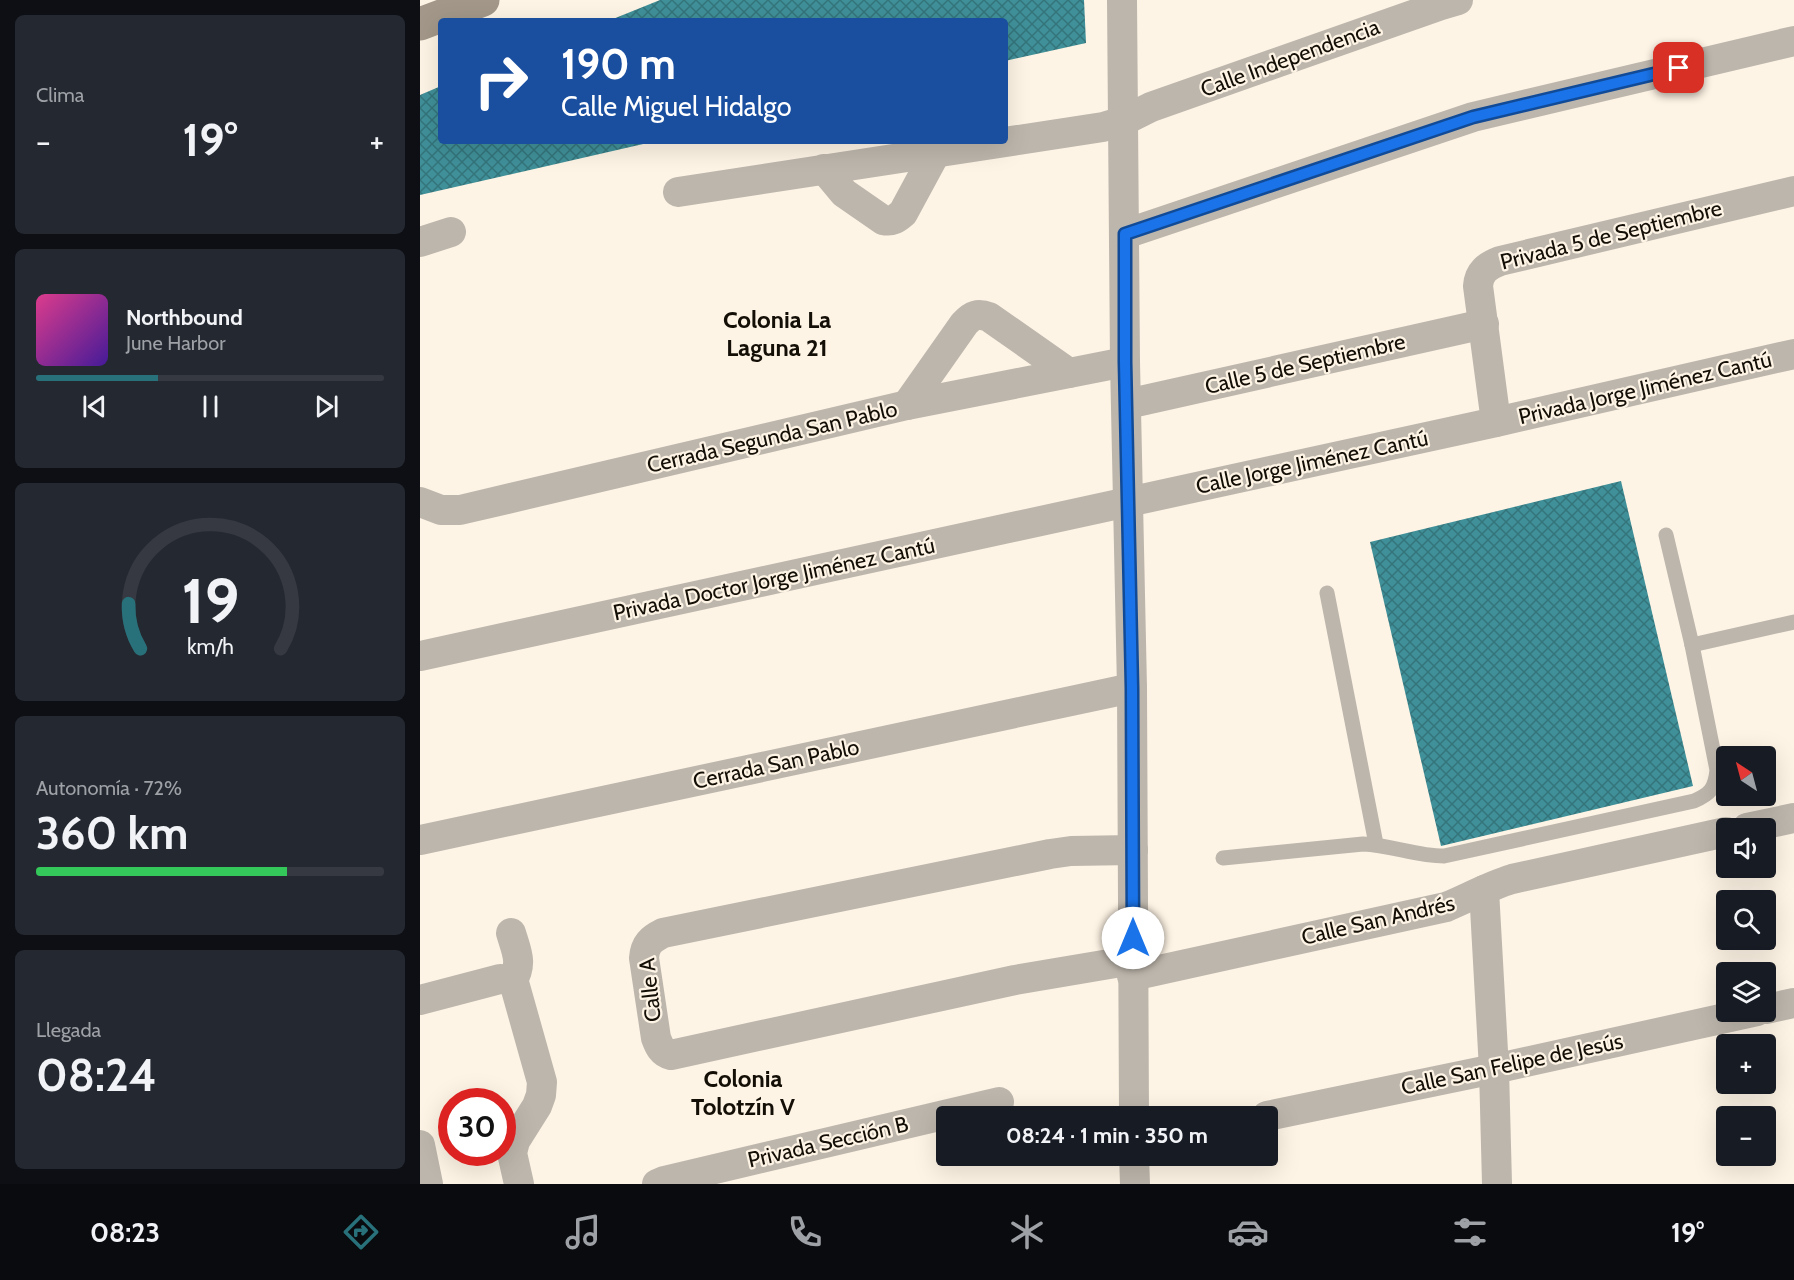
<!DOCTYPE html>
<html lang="es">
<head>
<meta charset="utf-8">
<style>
	:root { --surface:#171b24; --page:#242831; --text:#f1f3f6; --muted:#9ea1a6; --line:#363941; --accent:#28717a }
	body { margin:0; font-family:Cabin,sans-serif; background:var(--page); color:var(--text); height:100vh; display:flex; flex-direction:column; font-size:22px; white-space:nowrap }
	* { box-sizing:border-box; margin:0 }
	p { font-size:20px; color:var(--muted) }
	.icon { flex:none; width:33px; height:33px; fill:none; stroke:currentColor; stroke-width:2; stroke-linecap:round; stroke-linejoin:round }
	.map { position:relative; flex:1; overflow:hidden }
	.details { display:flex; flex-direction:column; gap:15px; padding:15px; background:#0d0f14; width:420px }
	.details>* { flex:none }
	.top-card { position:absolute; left:18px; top:18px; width:570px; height:126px; border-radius:6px; box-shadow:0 6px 24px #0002; background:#1a4fa0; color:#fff; overflow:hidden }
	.needle { width:39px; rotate:324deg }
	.tools { position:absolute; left:1296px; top:746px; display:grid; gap:12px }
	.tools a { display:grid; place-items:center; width:60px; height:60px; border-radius:6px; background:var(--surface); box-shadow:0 6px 24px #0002; font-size:30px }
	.speed { position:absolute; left:18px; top:1088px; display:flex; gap:12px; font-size:30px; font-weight:700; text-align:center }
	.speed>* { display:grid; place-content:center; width:78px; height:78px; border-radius:50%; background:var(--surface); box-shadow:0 6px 24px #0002; line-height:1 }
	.speed .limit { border:9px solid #d22; background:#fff; color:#111 }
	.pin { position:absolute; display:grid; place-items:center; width:51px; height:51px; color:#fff; margin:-26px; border-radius:12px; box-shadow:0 3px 9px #0006 }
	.me { position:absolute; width:66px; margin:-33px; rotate:0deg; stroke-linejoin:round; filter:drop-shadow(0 0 4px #0008) }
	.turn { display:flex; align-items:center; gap:21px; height:126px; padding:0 24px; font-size:27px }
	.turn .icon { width:78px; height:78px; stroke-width:2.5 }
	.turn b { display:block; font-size:42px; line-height:51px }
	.big { font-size:45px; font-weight:700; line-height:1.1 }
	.details .widget { flex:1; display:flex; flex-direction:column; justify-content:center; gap:9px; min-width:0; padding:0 21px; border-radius:9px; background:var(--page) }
	.details .dial { align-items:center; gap:0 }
	.dial svg { height:156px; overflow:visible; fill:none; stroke:var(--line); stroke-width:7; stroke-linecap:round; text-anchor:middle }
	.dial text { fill:var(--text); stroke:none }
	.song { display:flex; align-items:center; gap:18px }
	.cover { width:72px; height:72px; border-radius:9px; background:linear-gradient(135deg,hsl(330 70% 55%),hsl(260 70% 35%)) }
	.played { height:6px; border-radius:3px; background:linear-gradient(90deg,var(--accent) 35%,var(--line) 35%) }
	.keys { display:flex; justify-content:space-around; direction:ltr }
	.heat { display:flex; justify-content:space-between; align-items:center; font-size:33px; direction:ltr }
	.charge { height:9px; border-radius:4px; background:linear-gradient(90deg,#34c759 72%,var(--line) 0) }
	.trip { position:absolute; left:516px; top:1106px; width:342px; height:60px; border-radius:6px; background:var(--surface); box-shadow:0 6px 24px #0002; font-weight:700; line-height:60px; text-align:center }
	.dock { display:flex; height:96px; justify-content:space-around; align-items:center; background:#090b0e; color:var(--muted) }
	.dock .icon { width:42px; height:42px }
	.dock .active { color:var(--accent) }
	.dock b { font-size:27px; color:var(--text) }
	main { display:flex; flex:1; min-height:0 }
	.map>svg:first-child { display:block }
</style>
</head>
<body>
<main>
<section class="details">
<div class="widget"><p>Clima</p>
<div class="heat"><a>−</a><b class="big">19°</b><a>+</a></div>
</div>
<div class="widget">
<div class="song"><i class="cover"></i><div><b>Northbound</b><p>June Harbor</p></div></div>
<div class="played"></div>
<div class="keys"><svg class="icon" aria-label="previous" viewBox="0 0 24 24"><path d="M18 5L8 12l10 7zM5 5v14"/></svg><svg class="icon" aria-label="pause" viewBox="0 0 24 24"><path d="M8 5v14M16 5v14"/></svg><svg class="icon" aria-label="next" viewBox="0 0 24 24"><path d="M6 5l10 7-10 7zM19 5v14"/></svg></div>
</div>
<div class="widget dial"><svg viewBox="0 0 100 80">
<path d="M14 69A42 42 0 1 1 86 69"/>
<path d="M14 69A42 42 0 0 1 8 46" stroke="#28717a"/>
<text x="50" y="56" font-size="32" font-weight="700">19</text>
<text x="50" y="72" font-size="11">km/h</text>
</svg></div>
<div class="widget"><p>Autonomía · 72%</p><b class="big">360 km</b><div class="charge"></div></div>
<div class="widget"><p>Llegada</p><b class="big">08:24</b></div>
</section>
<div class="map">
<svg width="1374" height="1184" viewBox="0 0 1374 1184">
	<defs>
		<pattern id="building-cross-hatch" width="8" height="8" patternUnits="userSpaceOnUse" patternTransform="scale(1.5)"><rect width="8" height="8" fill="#409099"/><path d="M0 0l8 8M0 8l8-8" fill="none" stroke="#34747b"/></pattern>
	</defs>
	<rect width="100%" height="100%" fill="#fef4e5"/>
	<g fill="url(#building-cross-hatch)">
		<polygon points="240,0 664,0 666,43 585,61 585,21 188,21"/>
		<polygon points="21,86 21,141 232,142 0,195 0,95"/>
		<polygon points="1201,481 1273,786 1021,846 950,542"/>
	</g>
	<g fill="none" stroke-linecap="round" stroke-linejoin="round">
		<g stroke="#bdb6ac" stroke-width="15">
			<polyline points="907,593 956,844"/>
			<polyline points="1272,645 1374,622"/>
			<path d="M803 858 943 844C971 845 996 856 1024 856L1274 801C1290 794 1295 789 1297 770L1272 645 1246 535"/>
		</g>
		<g stroke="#bdb6ac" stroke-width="30">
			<polyline points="702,0 705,362 712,688 714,1116"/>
			<path d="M404 169 424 193 463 220C472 222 476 219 483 213L516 152"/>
			<polyline points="258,192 683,127 703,121 731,107 1021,5 1038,0"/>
			<polyline points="705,234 1053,117 1374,41"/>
			<polyline points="0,242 31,232"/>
			<polyline points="707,404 1064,324"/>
			<path d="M487 405 544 324C552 315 558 313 569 317L649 373"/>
			<path d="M1076 422 1058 286C1059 272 1067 266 1080 261L1374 191"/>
			<polyline points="0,502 21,510 40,510 487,405 705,362"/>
			<polyline points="0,656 1076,422 1374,354"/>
			<polyline points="1327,828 1374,818"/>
			<polyline points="0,840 712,688"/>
			<path d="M713 850 651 851 630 854 243 933C231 939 225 944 224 958L236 1038C239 1046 242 1053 251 1055L595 980 713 960"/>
			<polyline points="1064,890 1074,1069 1077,1184"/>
			<path d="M91 933C97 953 103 963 92 982"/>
			<path d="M712 976 1026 907C1048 898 1069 886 1092 879L1306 832"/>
			<path d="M0 1000 80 979C86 979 91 980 95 986L122 1082 121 1095 117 1106 95 1141 92 1153 99 1184"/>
			<polyline points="1346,1009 1374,1003"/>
			<polyline points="847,1116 1074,1069 1337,1011"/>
			<polyline points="0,1145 8,1184"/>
			<polyline points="714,1155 715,1184"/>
			<polyline points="237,1184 244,1181 579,1102"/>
		</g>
		<polyline stroke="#a29788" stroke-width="33" points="0,24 63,0"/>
	</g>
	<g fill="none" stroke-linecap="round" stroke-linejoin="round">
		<defs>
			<polyline id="route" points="713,938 712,688 705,362 705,234 1053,117 1259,68"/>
		</defs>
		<use href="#route" stroke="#114b97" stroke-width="15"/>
		<use href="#route" stroke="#1a73e8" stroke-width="10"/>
	</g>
	<g text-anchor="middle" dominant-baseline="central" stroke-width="4.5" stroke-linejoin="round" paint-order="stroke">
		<g font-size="22" fill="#130e06" stroke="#fef4e5">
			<text transform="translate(870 58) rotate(-20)">Calle Independencia</text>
			<text transform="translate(1191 235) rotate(-14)">Privada 5 de Septiembre</text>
			<text transform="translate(885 364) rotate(-13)">Calle 5 de Septiembre</text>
			<text transform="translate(1225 388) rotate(-13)">Privada Jorge Jiménez Cantú</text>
			<text transform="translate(352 437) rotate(-13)">Cerrada Segunda San Pablo</text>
			<text transform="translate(892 462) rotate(-12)">Calle Jorge Jiménez Cantú</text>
			<text transform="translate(354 579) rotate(-12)">Privada Doctor Jorge Jiménez Cantú</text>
			<text transform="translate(356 764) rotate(-12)">Cerrada San Pablo</text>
			<text transform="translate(958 920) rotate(-13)">Calle San Andrés</text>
			<text transform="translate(230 990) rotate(-96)">Calle A</text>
			<text transform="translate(1092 1064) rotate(-12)">Calle San Felipe de Jesús</text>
			<text transform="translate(408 1142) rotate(-13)">Privada Sección B</text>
		</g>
		<g font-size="24" font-weight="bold" fill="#130e06" stroke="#fef4e5">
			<text x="357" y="319">Colonia La<tspan x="357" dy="28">Laguna 21</tspan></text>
			<text x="323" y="1078">Colonia<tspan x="323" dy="28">Tolotzín V</tspan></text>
		</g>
	</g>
</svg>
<div class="tools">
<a><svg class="needle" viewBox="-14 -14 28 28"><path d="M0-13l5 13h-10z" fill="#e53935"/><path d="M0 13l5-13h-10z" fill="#9ea1a6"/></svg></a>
<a><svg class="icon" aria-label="sound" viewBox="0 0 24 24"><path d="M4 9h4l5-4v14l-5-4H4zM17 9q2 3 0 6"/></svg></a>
<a><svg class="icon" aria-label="search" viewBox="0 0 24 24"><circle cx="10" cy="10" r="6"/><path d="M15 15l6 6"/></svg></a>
<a><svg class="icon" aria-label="layers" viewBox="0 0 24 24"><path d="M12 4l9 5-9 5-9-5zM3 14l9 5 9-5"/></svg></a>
<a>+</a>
<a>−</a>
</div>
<div class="speed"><div class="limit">30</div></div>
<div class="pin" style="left:1259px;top:68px;background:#d93025"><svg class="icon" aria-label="arrive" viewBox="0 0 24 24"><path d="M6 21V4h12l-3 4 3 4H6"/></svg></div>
<svg class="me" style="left:713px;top:938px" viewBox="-20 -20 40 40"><circle r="19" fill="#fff"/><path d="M0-13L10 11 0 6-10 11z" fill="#1a73e8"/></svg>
<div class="trip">08:24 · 1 min · 350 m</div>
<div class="top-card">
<div class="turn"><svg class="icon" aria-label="right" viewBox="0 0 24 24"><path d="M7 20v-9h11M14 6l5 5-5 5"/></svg><div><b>190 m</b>Calle Miguel Hidalgo</div></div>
</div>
</div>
</main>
<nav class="dock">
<b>08:23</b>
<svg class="icon active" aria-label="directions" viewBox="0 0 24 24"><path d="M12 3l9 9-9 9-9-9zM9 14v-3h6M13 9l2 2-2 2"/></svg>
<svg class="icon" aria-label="music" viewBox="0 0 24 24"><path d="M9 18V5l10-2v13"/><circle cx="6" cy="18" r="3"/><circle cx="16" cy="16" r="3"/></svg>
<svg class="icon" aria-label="phone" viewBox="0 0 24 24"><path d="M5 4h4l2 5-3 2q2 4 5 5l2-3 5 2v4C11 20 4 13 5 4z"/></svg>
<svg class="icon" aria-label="climate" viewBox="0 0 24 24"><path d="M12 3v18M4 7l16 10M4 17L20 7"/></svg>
<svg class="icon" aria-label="car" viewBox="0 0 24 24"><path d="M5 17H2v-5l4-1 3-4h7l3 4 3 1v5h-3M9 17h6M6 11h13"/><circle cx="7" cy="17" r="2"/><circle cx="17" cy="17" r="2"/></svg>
<svg class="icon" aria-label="filters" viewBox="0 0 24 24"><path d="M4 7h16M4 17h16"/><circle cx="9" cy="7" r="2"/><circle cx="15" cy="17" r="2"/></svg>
<b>19°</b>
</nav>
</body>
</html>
